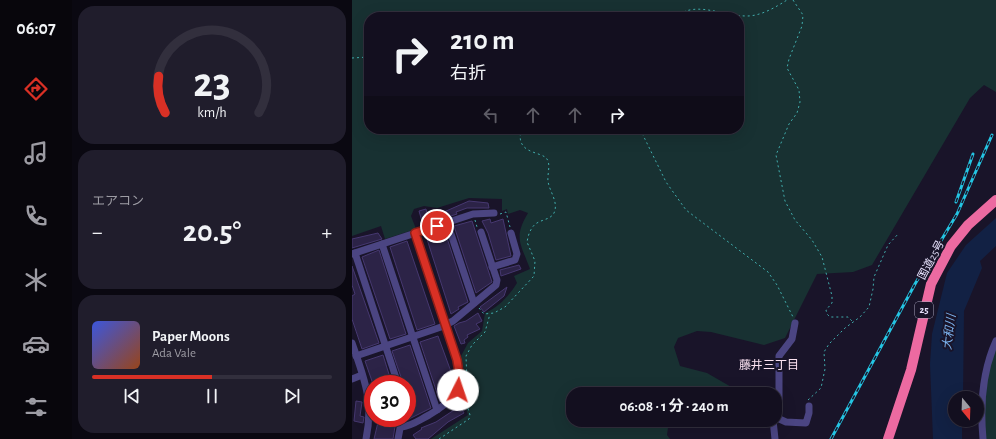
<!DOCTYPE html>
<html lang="ja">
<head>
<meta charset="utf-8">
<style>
	:root { --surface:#130f1f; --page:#201d2c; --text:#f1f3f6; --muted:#9d9ca4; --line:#322f3d; --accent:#d93025 }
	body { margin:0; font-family:"Alegreya Sans","Noto Sans JP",sans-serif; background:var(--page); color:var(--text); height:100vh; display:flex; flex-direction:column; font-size:15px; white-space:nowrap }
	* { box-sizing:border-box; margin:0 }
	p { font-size:13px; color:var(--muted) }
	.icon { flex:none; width:22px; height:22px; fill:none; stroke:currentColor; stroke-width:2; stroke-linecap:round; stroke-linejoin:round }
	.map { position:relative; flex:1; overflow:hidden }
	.side { display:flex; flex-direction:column; gap:6px; padding:6px; background:#0a0811; width:280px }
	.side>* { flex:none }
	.guide { position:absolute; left:12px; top:12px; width:380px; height:122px; border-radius:16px; box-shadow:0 4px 16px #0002,0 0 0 1px var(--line); background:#130f1f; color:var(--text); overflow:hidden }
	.needle { width:26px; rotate:161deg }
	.controls { position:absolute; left:596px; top:391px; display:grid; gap:8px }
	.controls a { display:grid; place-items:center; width:36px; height:36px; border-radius:50%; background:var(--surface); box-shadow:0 4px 16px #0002,0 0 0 1px var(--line); font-size:20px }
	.speed { position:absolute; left:12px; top:375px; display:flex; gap:8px; font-size:20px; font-weight:700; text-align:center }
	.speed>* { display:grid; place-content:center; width:52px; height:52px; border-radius:50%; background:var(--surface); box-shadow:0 4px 16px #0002,0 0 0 1px var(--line); line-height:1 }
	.speed .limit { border:6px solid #d22; background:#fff; color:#111 }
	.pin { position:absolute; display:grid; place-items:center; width:34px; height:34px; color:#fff; margin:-17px; border:2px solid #fff; border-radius:50%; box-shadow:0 1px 4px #0007 }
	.me { position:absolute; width:44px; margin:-22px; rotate:4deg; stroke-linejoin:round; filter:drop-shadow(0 0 3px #0008) }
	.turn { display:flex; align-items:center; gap:14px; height:84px; padding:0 20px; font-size:18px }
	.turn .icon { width:52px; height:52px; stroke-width:2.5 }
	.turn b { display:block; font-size:28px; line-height:34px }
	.lanes { display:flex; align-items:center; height:38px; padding:0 20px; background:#0003; justify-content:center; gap:20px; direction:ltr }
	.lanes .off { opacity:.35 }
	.big { font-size:30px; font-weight:700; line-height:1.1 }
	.side .widget { flex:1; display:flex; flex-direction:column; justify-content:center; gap:6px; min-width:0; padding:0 14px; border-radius:16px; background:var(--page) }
	.side .dial { align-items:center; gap:0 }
	.dial svg { height:104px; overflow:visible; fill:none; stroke:var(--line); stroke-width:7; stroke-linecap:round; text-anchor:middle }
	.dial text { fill:var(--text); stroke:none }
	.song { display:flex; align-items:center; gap:12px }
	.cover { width:48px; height:48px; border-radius:6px; background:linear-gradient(135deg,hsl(230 70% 55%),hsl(20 70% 35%)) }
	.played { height:4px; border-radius:2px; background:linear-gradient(90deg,var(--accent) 50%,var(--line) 50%) }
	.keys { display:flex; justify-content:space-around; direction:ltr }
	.heat { display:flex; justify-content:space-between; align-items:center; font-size:22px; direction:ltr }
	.trip { position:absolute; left:214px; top:387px; width:216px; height:40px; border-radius:16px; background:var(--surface); box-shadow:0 4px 16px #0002,0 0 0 1px var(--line); font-weight:700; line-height:40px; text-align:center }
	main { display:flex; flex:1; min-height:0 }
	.tab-bar { display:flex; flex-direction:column; width:72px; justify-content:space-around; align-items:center; background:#08060c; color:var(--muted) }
	.tab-bar .icon { width:28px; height:28px }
	.tab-bar .current { color:var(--accent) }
	.tab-bar b { font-size:18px; color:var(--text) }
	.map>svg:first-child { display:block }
</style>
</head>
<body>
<main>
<nav class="tab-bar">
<b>06:07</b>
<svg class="icon current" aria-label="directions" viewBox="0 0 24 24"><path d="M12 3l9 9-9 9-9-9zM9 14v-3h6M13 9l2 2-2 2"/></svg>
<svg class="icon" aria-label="music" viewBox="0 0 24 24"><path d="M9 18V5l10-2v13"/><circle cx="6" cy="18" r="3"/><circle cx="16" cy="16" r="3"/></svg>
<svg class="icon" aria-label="phone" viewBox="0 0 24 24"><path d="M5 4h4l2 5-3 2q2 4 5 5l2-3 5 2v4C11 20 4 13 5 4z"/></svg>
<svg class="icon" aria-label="climate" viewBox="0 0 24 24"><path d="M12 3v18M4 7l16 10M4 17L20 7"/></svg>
<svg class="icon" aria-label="car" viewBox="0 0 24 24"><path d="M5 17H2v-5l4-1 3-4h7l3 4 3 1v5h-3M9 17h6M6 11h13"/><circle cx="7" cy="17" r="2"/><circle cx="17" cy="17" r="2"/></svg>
<svg class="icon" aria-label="filters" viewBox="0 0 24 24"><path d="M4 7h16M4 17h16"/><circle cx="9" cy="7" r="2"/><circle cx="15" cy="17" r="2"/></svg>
</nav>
<section class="side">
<div class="widget dial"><svg viewBox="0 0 100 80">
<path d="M14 69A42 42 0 1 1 86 69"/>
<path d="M14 69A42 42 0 0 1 9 41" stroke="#d93025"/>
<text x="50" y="56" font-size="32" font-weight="700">23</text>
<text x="50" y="72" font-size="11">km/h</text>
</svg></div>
<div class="widget"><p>エアコン</p>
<div class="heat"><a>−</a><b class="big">20.5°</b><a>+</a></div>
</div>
<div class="widget">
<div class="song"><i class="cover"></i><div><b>Paper Moons</b><p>Ada Vale</p></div></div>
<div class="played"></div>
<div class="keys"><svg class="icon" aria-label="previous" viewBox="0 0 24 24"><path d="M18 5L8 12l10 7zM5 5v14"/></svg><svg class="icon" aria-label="pause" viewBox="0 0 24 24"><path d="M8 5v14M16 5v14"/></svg><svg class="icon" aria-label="next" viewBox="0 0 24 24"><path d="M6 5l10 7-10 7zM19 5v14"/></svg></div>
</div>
</section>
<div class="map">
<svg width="644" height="439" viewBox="0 0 644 439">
	<rect width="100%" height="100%" fill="#191429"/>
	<g fill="#183132" fill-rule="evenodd">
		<path d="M0 0H644V92L632 85 618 98 520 265 501 272 465 274 433 338 412 345 359 332 345 331 326 338 322 347 328 366 355 373 381 388 380 394H221V420H317L315 435 318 439H79L116 415 109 394 112 372 109 356 116 343 130 331 133 313C147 307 157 296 165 283L162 276 178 269C169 244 161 238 176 213L168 210 156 214 155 209 150 211V199L117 198 85 208 72 206 62 209 59 216 64 229 33 239 29 226 0 236ZM17 17H387V129H17Z"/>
		<polygon points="644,344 644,439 634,439 630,397"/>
	</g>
	<polygon fill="#122144" points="644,218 644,246 628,261 630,268 612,311 611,398 603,398 603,420 610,420 610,439 581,439 578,364 580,334 595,273 614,245"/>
	<g fill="#2c2347" stroke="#463870">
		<polygon points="117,201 136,203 137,208 115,208 104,212 105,214 71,225 67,211 74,209 75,214 81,211 85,215"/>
		<polygon points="138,219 139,223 151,219 159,256 144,260 136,233 130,221"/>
		<polygon points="120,221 140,282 124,293 102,226"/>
		<polygon points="92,229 116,302 106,307 107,309 99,314 74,236"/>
		<polygon points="26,233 30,239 0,248 0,239"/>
		<polygon points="55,241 83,324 65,330 38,247"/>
		<polygon points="27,250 54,334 38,339 10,257"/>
		<polygon points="167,265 169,269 149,276 148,270"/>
		<polygon points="0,266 27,343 10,349 0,319 0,296 3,294 0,285"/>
		<polygon points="155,287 152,296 132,312 128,307"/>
		<polygon points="126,313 130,321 124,324 128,329 115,335 116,337 112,340 113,343 109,344 102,326 107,323 114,321"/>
		<polygon points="86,336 98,369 101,385 98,391 92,393 93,398 88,402 68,342"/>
		<polygon points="58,345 79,408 55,420 55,416 58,415 56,410 59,409 55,395 55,383 51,383 40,351"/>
		<polygon points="31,355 40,384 21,384 13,361"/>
		<polygon points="4,401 10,402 8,416 12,417 11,423 2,421"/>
		<polygon points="108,406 112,413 96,422 76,439 64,439 61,435 70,429 69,428 84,422"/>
		<polygon points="27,418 43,418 44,420 41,439 22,439"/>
	</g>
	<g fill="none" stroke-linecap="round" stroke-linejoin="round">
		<g stroke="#41aeae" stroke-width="1" stroke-dasharray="2 3" stroke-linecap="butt">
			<polyline points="441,0 451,15 450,26 437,59 435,68 447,90 448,102 445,113 437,124 424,155 433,201 443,220 460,240 470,257 480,296 480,303 474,310 475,314 478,317 496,317 501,322"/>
			<path d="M323 17C344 0 369 16 395 16 409 16 424 7 435 0"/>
			<polyline points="0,58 17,57"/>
			<polyline points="288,129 314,182 334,210 416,272 425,285 441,317"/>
			<polyline points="148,214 154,212 158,227"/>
			<polyline points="123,220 125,227"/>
			<path d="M127 308 132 314 142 313 153 307 182 276 183 261 175 242C176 237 177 232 180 228 185 219 198 221 202 213 207 202 197 191 196 181 195 174 200 162 193 157 187 153 174 152 170 144 167 140 169 134 168 129"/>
			<polyline points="387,388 391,394"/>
			<polyline points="456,400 469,388 473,369 472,352 477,344 493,328 508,317 517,307 521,289 522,277 536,245 547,233"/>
			<polyline points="87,439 117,419 118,415 112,395 115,382 114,356 120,345 133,332 138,314"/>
		</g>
		<g stroke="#4b4582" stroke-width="7">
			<polyline points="95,222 122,303"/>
			<polyline points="30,244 85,410"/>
			<polyline points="3,253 46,384"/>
			<polyline points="0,254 121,214 142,213"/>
			<polyline points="140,267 163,260 165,254 159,233"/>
			<path d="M0 343C12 378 22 401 14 439"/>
			<polyline points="4,356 89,327 101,321 144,285 145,280 129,232"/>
			<polyline points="0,379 10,375"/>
			<polyline points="423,410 427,399 427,356 440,339 443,323"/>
			<polyline points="423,417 434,422 454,423 457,413 457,406"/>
			<polyline points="421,420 423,439"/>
			<path d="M49 427C60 426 67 420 77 415 102 400 112 391 105 360L63 233"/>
			<polyline points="46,439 50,418"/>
			<path d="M631 439C628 406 630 372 644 341"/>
		</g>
		<polyline stroke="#ec6aa1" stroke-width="10" points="536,439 559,370 579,284 599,246 616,225 644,200"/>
		<defs>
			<g id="rail">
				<polyline points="604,202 621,154"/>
				<polyline points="479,439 563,284 605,214 640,135"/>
			</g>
		</defs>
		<use href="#rail" stroke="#24c5e3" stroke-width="3"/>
		<use href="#rail" stroke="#191429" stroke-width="1.5" stroke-dasharray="4.5" stroke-linecap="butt"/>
	</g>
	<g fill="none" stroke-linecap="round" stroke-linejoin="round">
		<defs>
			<polyline id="route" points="85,226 63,233 105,360 107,373 106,390"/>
		</defs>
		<use href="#route" stroke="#8d1f18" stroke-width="10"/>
		<use href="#route" stroke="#d93025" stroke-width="7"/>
	</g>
	<g text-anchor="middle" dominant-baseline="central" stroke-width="4" stroke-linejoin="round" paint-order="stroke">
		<rect fill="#191429" stroke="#a8a3bc" stroke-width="1" x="563" y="302" width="18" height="16" rx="3"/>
		<g font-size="10" font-weight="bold" fill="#e5e0fb">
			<text x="572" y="310">25</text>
		</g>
		<g font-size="11" fill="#e5e0fb" stroke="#191429">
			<text transform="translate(579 260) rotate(-62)">国道25号</text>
		</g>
		<g font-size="12" font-style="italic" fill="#7bb2ee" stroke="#191429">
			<text transform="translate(597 332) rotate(-83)">大和川</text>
		</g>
		<g font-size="12" fill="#fbe2f1" stroke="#191429">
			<text x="417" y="365">藤井三丁目</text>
		</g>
	</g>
</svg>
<div class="controls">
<a><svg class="needle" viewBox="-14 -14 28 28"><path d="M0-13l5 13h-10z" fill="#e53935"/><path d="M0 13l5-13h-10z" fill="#9d9ca4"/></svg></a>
</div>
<div class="speed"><div class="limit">30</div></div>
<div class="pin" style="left:85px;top:226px;background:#d93025"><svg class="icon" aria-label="arrive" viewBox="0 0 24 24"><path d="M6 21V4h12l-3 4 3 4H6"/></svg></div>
<svg class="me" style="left:106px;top:390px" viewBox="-20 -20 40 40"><circle r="19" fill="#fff"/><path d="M0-13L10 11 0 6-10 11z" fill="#d93025"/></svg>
<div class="trip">06:08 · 1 分 · 240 m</div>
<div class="guide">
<div class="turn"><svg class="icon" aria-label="right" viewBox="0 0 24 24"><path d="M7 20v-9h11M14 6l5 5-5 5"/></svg><div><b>210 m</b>右折</div></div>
<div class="lanes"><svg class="icon off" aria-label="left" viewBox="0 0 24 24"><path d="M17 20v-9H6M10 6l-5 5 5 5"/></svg><svg class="icon off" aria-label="ahead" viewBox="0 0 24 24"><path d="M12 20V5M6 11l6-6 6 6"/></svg><svg class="icon off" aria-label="ahead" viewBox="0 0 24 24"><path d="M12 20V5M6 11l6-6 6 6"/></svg><svg class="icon" aria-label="right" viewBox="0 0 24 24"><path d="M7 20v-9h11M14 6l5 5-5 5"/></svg></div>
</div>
</div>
</main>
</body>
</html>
